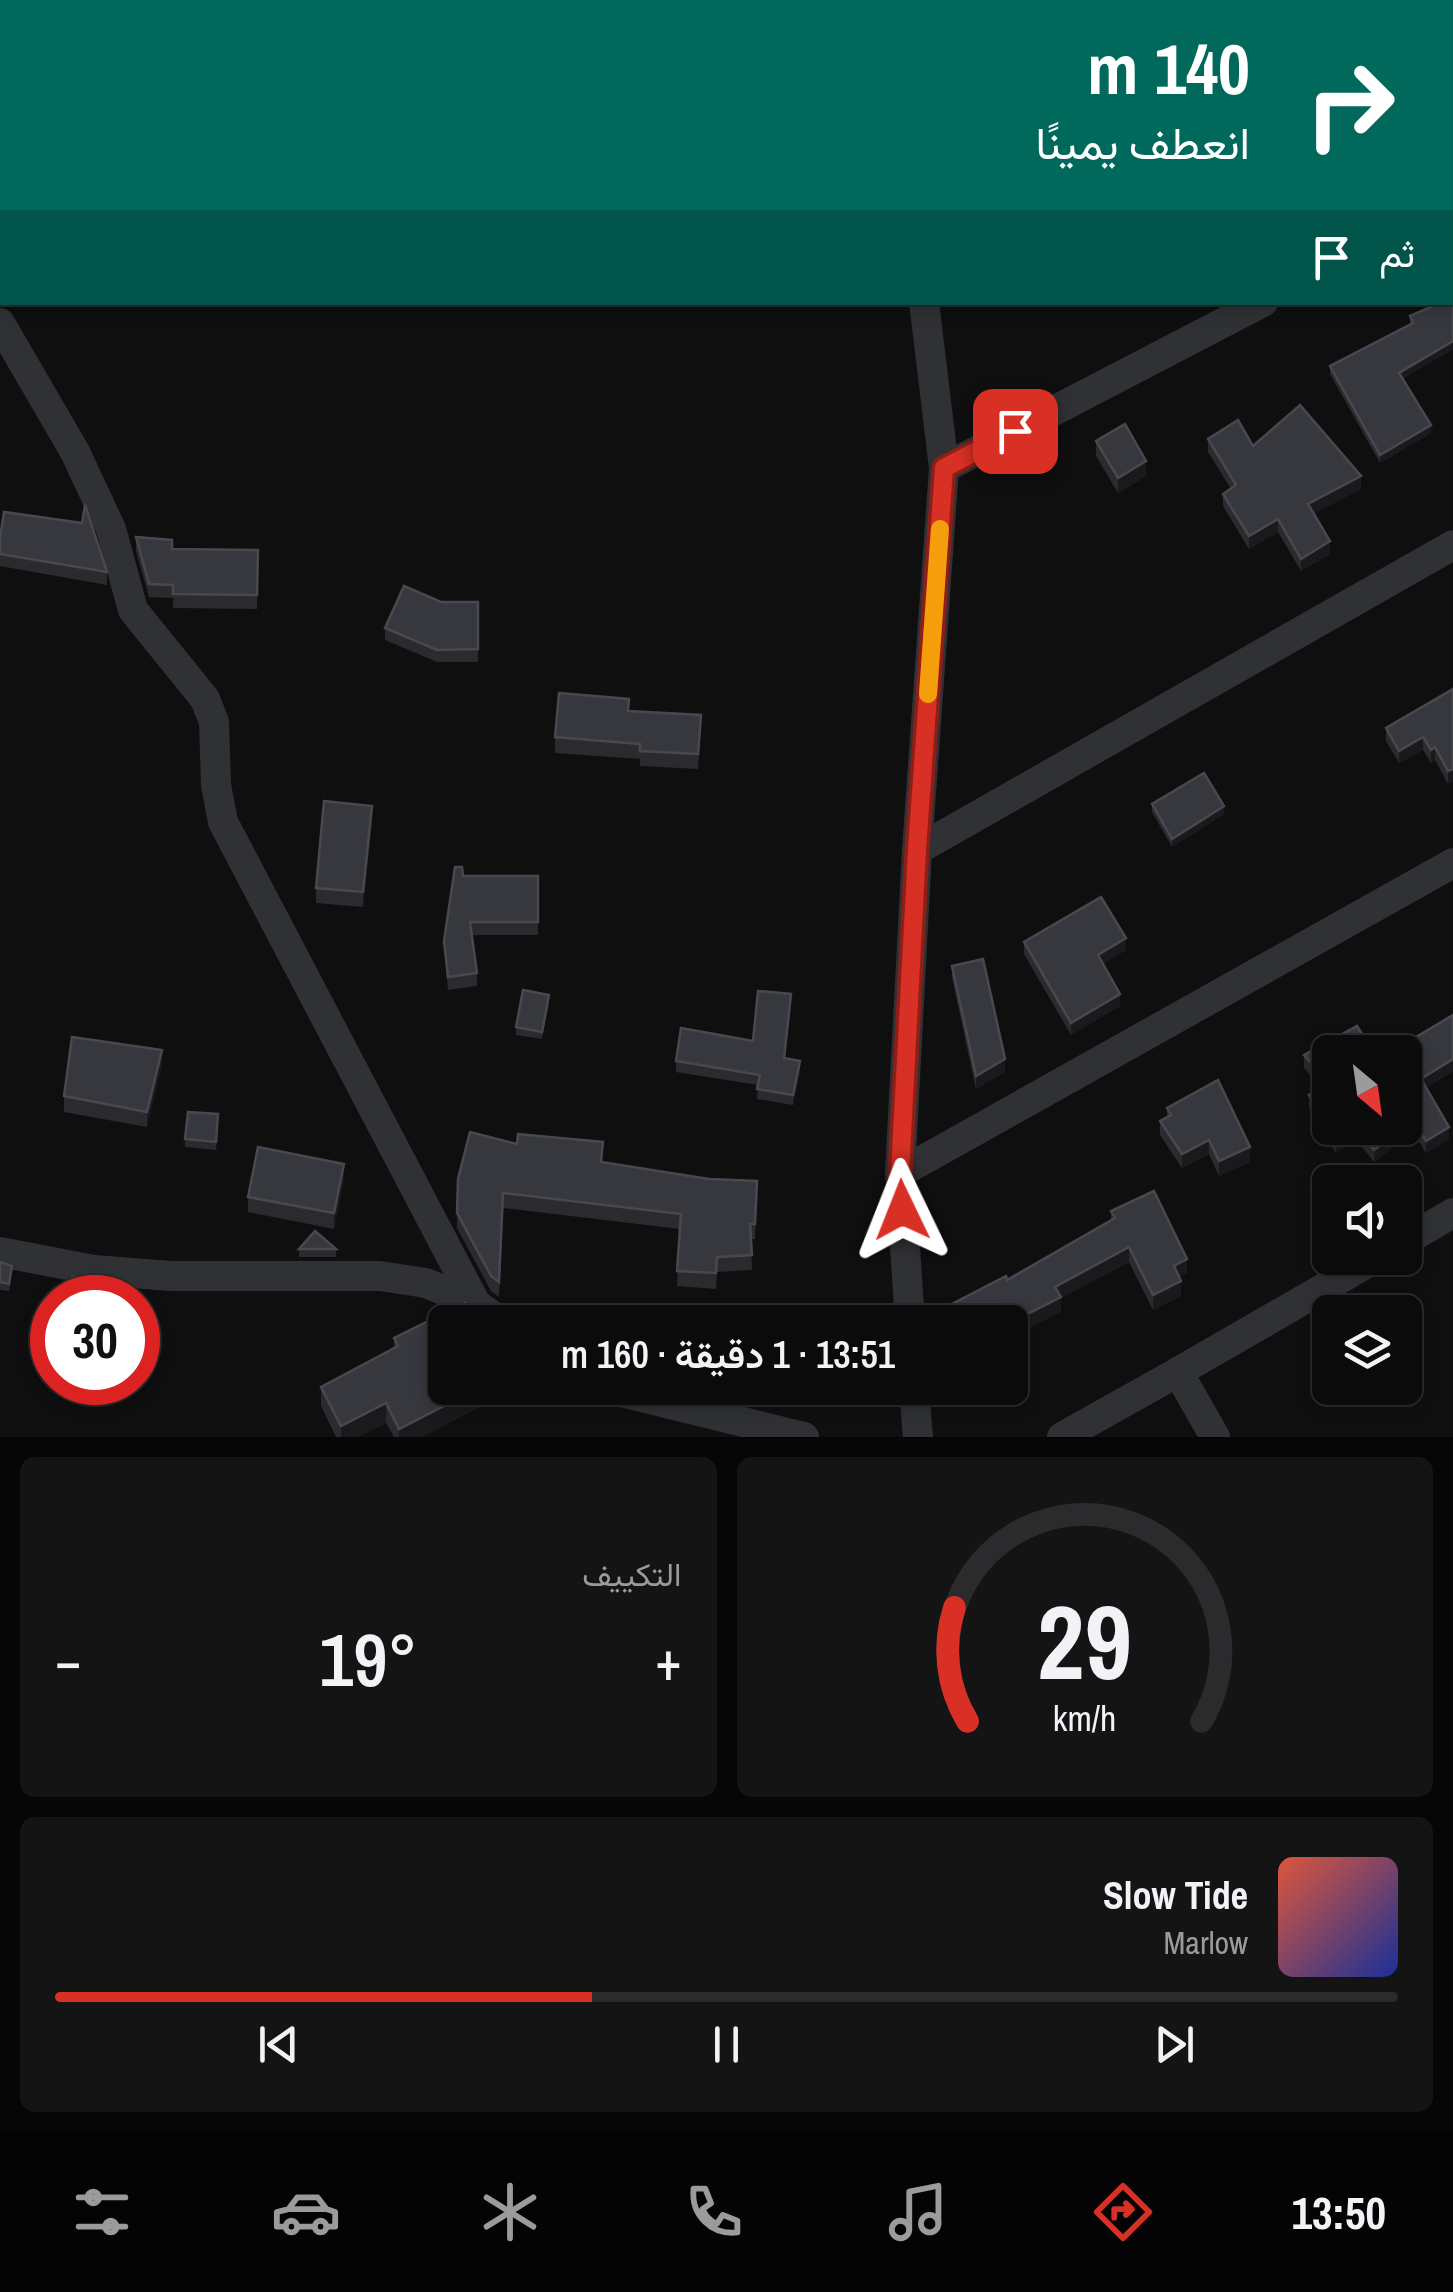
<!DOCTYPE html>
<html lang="ar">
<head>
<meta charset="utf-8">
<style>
	:root { --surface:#0b0b0c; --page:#141415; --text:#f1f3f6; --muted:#9a9b9d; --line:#2b2b2d; --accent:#d93025 }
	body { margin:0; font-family:"Archivo Narrow",Vazirmatn,sans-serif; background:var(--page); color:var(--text); direction:rtl; height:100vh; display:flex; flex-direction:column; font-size:38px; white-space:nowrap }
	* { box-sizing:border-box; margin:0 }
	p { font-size:32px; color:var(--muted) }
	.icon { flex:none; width:55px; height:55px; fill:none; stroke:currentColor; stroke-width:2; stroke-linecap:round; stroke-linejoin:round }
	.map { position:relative; height:1437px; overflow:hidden; direction:ltr }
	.panel { display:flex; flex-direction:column; gap:20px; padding:20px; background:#060607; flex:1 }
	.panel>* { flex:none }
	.guide { position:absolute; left:0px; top:0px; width:1455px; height:305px; box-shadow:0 5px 15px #0003,0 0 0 2px var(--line); direction:rtl; background:#00695c; color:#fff; overflow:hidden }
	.needle { width:65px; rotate:151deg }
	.tools { position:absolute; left:1312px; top:1035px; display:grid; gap:20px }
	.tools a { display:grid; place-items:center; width:110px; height:110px; border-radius:15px; background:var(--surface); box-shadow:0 5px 15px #0003,0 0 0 2px var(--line); font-size:50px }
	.speed { position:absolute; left:30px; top:1275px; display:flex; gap:20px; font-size:50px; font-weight:700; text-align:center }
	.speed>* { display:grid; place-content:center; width:130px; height:130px; border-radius:50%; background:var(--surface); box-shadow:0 5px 15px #0003,0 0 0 2px var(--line); line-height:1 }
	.speed .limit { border:15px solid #d22; background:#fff; color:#111 }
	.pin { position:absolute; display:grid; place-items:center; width:85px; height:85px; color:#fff; margin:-42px; border-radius:20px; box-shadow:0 5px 15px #0006 }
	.me { position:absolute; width:110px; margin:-55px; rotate:358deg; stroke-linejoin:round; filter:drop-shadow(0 0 8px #0008) }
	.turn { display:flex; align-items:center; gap:35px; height:210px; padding:0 40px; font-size:45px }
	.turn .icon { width:130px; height:130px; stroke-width:2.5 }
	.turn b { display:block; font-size:70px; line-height:85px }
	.then { display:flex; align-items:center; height:95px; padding:0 40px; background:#0003; gap:20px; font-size:38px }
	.big { font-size:75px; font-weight:600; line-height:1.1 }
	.panel .widget { flex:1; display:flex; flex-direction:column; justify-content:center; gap:15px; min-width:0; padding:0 35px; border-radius:15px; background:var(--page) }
	.panel .dial { align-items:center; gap:0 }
	.dial svg { height:260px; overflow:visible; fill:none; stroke:var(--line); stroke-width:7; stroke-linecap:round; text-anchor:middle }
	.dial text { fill:var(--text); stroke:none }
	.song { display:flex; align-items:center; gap:30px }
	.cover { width:120px; height:120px; border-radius:15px; background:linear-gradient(135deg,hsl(10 70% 55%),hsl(230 70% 35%)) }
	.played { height:10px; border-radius:5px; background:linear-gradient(90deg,var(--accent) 40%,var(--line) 40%) }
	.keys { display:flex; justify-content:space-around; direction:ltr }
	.heat { display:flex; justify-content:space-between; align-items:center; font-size:55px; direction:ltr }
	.panel .tiles { flex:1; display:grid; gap:20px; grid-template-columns:1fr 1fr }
	.widget:last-child { grid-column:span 2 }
	.trip { position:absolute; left:428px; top:1305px; width:600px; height:100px; border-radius:15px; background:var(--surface); box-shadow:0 5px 15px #0003,0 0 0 2px var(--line); font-weight:600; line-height:100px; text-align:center; direction:rtl }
	.menu { display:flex; height:160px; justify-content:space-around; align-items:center; background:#040405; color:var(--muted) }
	.menu .icon { width:70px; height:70px }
	.menu .on { color:var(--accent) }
	.menu b { font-size:45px; color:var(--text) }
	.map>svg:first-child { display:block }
</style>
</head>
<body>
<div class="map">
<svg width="1453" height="1437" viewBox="0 0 1453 1437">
	<rect width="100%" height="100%" fill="#0f0f10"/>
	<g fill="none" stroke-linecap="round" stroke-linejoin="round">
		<g stroke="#303135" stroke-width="30">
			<polyline points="888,0 888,2"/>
			<polyline points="1364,0 1366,2"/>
			<polyline points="1452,152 1453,153"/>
			<polyline points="1452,204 1453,204"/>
			<polyline points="0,323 75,452 111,529 133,610 205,699 214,722 216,785 223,822 476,1304"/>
			<polyline points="944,468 1263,302"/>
			<polyline points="917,850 1453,545"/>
			<polyline points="900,1173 1453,863"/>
			<polyline points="1405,1241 1453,1213"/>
			<polyline points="0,1252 94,1270 171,1276 380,1276 426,1283 476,1304 501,1322"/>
			<polyline points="910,1322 900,1173 917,850 944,468 924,302"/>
			<polyline points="605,1388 804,1437"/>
			<polyline points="914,1388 918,1437"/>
			<polyline points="1062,1437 1178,1372"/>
			<polyline points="1215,1437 1178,1372 1376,1258"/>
		</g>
	</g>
	<g fill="#2b2b2f">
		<polygon points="1453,298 1453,349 1402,379 1431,433 1380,463 1330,374 1330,366 1410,324 1410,316"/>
		<polygon points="1208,439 1253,446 1361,489 1313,514 1330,554 1301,571 1278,532 1249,549 1223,506 1223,494 1231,489 1208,452"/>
		<polygon points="1096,441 1146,476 1118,493 1096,456"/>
		<polygon points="136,537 172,549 258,550 257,609 173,608 173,598 149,597 136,551"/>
		<polygon points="0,538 107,572 107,585 0,566"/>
		<polygon points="441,602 478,602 478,662 437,662 385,640 385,628"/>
		<polygon points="1453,689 1453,781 1448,784 1435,760 1431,763 1423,750 1399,763 1386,741 1386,728"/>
		<polygon points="629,711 701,730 698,769 640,766 640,759 555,753 555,737"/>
		<polygon points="1152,804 1224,814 1172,847 1152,812"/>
		<polygon points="372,821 363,907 316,903 316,888"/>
		<polygon points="463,876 538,876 538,935 472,935 477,973 477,986 448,990 444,941"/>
		<polygon points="1024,942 1126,950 1102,964 1120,1006 1071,1035 1024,954"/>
		<polygon points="952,966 1005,1072 976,1089 952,978"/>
		<polygon points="549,1003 542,1039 516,1035 516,1027"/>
		<polygon points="791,1005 785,1059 800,1072 793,1105 757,1099 758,1085 676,1072 676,1061 753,1041"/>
		<polygon points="1453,1015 1453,1071 1426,1088 1449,1139 1426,1153 1413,1131 1374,1162 1356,1139 1336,1153 1309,1107 1309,1095 1321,1087 1304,1068 1304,1055 1357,1026 1330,1128"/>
		<polygon points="162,1065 147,1127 64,1112 64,1096"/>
		<polygon points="1167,1108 1250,1162 1219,1176 1209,1154 1182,1168 1160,1135 1160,1121 1167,1117"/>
		<polygon points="218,1122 216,1150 185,1147 185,1139"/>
		<polygon points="517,1144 602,1162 709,1179 757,1181 755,1239 751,1239 752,1270 717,1272 716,1289 677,1286 680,1229 503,1208 499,1297 491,1291 457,1228 458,1179"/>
		<polygon points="344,1179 334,1229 248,1212 248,1197"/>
		<polygon points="1111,1211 1187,1273 1179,1277 1181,1296 1153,1310 1129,1262 1061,1298 1061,1312 1010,1322 946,1322 946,1307 1007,1280 1111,1220"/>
		<rect x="299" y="1249" width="37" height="8"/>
		<polygon points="0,1262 12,1273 9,1291 0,1290"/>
		<polygon points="73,1277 121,1296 80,1298 73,1285"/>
		<polygon points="394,1338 502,1388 502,1395 422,1437 394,1437 386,1423 358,1437 336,1437 321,1406 321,1387 394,1348"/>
	</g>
	<g fill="#1a1a1d">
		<polygon points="1453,341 1453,349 1399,381 1399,373"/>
		<polygon points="1431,425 1431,433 1380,463 1380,455"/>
		<polygon points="1146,461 1146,476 1118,493 1118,478"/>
		<polygon points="1361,476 1361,489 1308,517 1308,504"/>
		<polygon points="1278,519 1278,532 1249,549 1249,536"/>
		<polygon points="1330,541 1330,554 1301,571 1301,559"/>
		<polygon points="1423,737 1423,750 1399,763 1399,751"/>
		<polygon points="1435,747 1435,760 1431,763 1431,750"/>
		<polygon points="1453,769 1453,781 1448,784 1448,771"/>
		<polygon points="372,806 372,821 363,907 363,892"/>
		<polygon points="1224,806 1224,814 1172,847 1172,839"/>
		<polygon points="1126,938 1126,950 1098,967 1098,955"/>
		<polygon points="1120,994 1120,1006 1071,1035 1071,1023"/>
		<polygon points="162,1050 162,1065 147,1127 147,1112"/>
		<polygon points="1005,1059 1005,1072 976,1089 976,1076"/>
		<polygon points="1453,1059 1453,1071 1421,1091 1421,1079"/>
		<polygon points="800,1061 800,1072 793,1105 793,1095"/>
		<polygon points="1413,1119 1413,1131 1374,1162 1374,1150 1403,1128 1405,1128 1405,1126"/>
		<polygon points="1449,1127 1449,1139 1426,1153 1426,1141"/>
		<polygon points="1356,1128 1356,1139 1336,1153 1336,1141"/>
		<polygon points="1209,1140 1209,1154 1182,1168 1182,1154"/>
		<polygon points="1250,1147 1250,1162 1219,1176 1219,1161"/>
		<polygon points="344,1164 344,1179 334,1229 334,1213"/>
		<polygon points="1129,1247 1129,1262 1061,1298 1061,1312 1010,1338 1010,1323 1055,1287"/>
		<polygon points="1187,1259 1187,1273 1174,1280 1174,1266"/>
		<polygon points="1181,1281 1181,1296 1153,1310 1153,1295"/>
		<polygon points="121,1289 121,1296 119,1298 104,1298"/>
		<polygon points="479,1388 502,1388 502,1395 422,1437 399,1437 399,1429"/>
		<polygon points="386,1403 386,1423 358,1437 341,1437 341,1426"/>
	</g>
	<g fill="#37383d" stroke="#48494f" stroke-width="2.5">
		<polygon points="695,0 744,0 746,2 691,2"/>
		<polygon points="1453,298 1453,341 1399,373 1431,425 1380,455 1330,366 1413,323 1410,316 1442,302 1452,302"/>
		<polygon points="1300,405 1361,476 1308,504 1330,541 1301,559 1278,519 1249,536 1223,494 1236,485 1208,439 1238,420 1253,446"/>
		<polygon points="1125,424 1146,461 1118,478 1096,441"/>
		<polygon points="85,505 107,572 0,554 0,538 4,512 82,523"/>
		<polygon points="136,537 172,540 172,549 258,550 257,595 173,594 173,585 149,584"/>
		<polygon points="404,586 441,602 478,602 478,649 437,650 385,628"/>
		<polygon points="1453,689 1453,769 1448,771 1435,747 1431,750 1423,737 1399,751 1386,728"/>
		<polygon points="559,693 629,699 628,711 701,715 698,754 640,751 640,744 555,737"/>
		<polygon points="1204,773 1224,806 1172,839 1152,804"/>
		<polygon points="324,801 372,806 363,892 316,888"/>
		<polygon points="455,867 462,867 463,876 538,876 538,922 470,922 477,973 448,977 444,941"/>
		<polygon points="1101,897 1126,938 1098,955 1120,994 1071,1023 1024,942"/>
		<polygon points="983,959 1005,1059 976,1076 952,966"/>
		<polygon points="523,990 549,995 542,1032 516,1027"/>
		<polygon points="758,991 791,994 784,1058 800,1061 793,1095 757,1089 760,1075 676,1061 681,1028 753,1041"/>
		<polygon points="1453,1015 1453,1059 1421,1079 1449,1127 1426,1141 1413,1119 1405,1126 1405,1052 1391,1052"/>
		<polygon points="1357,1026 1373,1052 1330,1052 1330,1128 1355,1128 1336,1141 1309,1095 1328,1083 1304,1055"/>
		<polygon points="72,1037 162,1050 147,1112 64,1096"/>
		<polygon points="1218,1080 1250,1147 1219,1161 1209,1140 1182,1154 1160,1121 1171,1115 1167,1108"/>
		<polygon points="188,1112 218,1114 216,1142 185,1139"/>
		<polygon points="1356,1128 1403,1128 1374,1150"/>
		<polygon points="470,1132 517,1144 518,1134 603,1142 601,1162 709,1179 757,1181 755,1224 750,1224 752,1255 717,1257 716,1273 677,1271 681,1214 503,1193 499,1282 491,1276 457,1213 458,1179"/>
		<polygon points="258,1147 344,1164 334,1213 248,1197"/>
		<polygon points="1154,1191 1187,1259 1174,1266 1181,1281 1153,1295 1129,1247 1055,1287 1061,1297 1010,1323 954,1322 946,1307 1006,1276 1007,1280 1115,1218 1111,1211"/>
		<polygon points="315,1231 336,1249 299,1249"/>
		<polygon points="0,1262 12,1266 9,1284 0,1282"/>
		<polygon points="73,1277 118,1283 121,1289 104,1298 84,1298"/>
		<polygon points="465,1303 475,1322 445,1322 445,1388 479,1388 399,1429 386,1403 341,1426 321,1387 398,1346 394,1338"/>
	</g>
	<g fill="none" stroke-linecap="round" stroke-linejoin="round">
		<defs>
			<polyline id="route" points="902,1210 900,1173 917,850 944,468 1015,431"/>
		</defs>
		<use href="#route" stroke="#8d1f18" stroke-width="25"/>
		<use href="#route" stroke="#d93025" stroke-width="18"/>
		<polyline stroke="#f59e0b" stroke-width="18" points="928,694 940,529"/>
	</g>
</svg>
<div class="tools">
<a><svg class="needle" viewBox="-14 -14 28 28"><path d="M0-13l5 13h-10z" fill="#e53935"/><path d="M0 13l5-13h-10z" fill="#9a9b9d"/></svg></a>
<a><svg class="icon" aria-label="sound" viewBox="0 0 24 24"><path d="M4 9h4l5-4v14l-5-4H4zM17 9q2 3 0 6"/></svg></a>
<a><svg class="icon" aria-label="layers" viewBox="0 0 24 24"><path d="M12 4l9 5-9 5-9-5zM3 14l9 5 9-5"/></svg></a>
</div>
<div class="speed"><div class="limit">30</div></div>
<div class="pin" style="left:1015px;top:431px;background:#d93025"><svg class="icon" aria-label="arrive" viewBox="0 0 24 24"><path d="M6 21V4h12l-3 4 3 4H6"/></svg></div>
<svg class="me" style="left:902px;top:1210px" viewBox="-20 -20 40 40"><path d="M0-17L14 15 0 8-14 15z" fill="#d93025" stroke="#fff" stroke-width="4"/></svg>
<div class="trip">13:51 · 1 دقيقة · 160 m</div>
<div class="guide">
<div class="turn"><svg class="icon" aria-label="right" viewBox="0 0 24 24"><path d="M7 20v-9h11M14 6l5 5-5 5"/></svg><div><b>140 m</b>انعطف يمينًا</div></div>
<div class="then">ثم<svg class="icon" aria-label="arrive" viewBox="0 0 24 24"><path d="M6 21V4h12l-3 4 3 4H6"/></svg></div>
</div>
</div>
<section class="panel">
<div class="tiles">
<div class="widget dial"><svg viewBox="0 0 100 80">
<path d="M14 69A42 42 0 1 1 86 69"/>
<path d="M14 69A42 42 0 0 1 10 34" stroke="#d93025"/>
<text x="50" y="56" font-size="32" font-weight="700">29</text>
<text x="50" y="72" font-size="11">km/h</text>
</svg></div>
<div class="widget"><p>التكييف</p>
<div class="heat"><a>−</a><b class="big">19°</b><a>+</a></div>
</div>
<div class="widget">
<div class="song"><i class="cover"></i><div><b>Slow Tide</b><p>Marlow</p></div></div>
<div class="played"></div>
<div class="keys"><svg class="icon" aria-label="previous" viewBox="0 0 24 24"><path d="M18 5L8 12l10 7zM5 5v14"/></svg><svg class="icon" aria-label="pause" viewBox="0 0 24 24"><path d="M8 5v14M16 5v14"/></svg><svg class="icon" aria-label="next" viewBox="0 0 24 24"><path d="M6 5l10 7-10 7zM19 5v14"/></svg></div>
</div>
</div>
</section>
<nav class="menu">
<b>13:50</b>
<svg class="icon on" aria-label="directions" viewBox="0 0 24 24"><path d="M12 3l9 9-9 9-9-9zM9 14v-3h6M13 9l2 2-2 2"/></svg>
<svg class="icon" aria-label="music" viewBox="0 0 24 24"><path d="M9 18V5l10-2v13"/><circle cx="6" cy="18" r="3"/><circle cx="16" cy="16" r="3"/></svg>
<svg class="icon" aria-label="phone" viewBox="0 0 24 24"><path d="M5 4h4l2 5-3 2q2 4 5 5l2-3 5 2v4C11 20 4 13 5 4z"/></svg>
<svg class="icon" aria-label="climate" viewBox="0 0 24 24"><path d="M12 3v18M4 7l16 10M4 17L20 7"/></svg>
<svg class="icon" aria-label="car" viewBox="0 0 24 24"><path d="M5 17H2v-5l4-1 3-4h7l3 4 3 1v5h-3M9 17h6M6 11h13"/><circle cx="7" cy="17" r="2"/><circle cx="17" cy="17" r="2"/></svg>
<svg class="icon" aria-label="filters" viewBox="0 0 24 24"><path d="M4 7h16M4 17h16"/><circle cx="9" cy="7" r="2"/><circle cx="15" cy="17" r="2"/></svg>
</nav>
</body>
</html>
